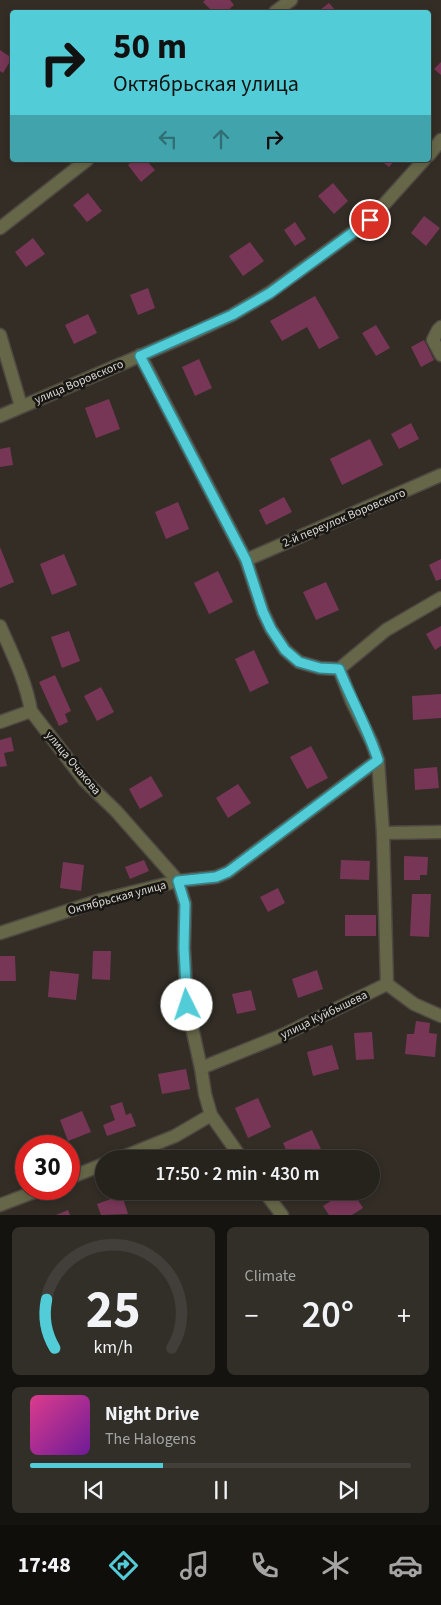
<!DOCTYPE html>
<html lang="en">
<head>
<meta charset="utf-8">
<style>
	:root { --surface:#26221c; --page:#322f29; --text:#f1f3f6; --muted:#a4a4a3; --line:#423f3b; --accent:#52ccd6 }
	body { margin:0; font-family:"Source Sans 3",sans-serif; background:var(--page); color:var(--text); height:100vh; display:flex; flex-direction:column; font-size:19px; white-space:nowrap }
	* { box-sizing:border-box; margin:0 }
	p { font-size:16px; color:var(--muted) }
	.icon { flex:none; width:28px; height:28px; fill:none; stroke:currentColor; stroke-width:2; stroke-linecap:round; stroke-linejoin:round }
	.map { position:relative; height:1215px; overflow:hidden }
	.panel { display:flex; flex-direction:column; gap:12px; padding:12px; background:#15130f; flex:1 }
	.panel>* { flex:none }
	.top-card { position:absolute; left:10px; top:10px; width:421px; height:152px; border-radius:5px; box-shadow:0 2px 8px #0003,0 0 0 1px var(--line); background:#52ccd6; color:#111; overflow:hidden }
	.speed { position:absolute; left:15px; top:1135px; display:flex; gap:10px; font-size:25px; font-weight:700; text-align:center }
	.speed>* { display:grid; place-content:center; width:65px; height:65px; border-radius:50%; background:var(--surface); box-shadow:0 2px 8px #0003,0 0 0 1px var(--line); line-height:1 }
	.speed .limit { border:8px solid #d22; background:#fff; color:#111 }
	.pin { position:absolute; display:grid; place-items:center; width:42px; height:42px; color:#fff; margin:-21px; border:2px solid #fff; border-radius:50%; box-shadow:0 1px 5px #0007 }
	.me { position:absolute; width:55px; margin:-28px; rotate:356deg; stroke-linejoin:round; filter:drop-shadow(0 0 4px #0008) }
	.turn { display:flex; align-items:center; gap:18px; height:105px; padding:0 20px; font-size:22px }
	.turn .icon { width:65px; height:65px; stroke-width:2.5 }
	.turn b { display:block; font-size:35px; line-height:42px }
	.lanes { display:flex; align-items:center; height:48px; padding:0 20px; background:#0003; justify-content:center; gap:25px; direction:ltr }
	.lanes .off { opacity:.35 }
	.big { font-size:38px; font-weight:600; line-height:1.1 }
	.panel .tile { flex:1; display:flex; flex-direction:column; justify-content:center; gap:8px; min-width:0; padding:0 18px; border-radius:8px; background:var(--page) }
	.panel .dial { align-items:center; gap:0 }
	.dial svg { height:130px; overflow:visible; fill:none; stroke:var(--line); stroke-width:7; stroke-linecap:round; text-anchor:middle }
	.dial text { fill:var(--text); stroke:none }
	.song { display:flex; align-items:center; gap:15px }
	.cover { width:60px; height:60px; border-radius:8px; background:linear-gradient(135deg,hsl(330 70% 55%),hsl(280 70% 35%)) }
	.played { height:5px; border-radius:2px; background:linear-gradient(90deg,var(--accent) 35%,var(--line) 35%) }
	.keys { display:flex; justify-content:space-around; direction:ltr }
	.heat { display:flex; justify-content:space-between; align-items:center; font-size:28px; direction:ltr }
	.panel .tiles { flex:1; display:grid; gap:12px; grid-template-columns:1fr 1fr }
	.tile:last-child { grid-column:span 2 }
	.trip { position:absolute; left:95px; top:1150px; width:285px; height:50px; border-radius:25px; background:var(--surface); box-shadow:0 2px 8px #0003,0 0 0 1px var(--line); font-weight:600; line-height:50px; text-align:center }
	.menu { display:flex; height:80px; justify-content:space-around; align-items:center; background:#0f0e0b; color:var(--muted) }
	.menu .icon { width:35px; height:35px }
	.menu .current { color:var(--accent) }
	.menu b { font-size:22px; color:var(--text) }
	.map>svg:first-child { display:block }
</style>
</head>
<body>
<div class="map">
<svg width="441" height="1215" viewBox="0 0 441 1215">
	<rect width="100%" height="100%" fill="#332d26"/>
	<g fill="#783657">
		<polygon points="205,0 230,0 234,5 226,12 213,12 203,2"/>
		<polygon points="329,3 337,12 317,12"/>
		<polygon points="0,50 12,58 3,73 0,71"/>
		<polygon points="441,62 441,75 434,69"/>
		<polygon points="134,160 146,160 155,170 141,182 128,165"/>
		<polygon points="380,160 395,160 389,167"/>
		<polygon points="333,183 348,201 334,214 318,196"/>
		<polygon points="88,193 102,211 87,222 73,205"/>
		<polygon points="424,216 440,228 426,246 411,233"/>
		<polygon points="295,222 306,239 295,246 284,230"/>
		<polygon points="33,238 45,254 26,267 15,252"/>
		<polygon points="250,242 264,261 243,276 229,256"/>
		<polygon points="148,288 155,308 138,315 130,295"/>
		<polygon points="315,296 339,338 319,349 307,327 282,341 270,321"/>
		<polygon points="88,314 97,333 74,344 65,325"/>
		<polygon points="376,325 390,348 376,356 362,333"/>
		<polygon points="424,340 434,360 421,367 411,347"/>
		<polygon points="199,359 212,388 195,396 182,367"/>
		<polygon points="109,399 120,429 96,438 85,408"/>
		<polygon points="411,423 419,439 399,449 391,434"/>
		<polygon points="370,439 383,465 342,485 330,459"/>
		<polygon points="10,447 13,465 0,467 0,449"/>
		<polygon points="284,497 292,512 266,525 259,510"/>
		<polygon points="178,502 189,529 166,539 155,512"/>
		<polygon points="0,547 14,582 0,588"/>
		<polygon points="64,554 77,585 52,595 40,564"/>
		<polygon points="441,559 441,579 436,581 429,565"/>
		<polygon points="218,571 233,602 209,614 194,583"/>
		<polygon points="326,582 339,610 316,620 303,592"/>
		<polygon points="441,626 441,646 435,650 426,634"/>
		<polygon points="69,631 80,661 62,668 51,637"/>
		<polygon points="254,650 269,683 250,692 235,659"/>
		<polygon points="55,675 71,711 65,714 68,722 59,726 39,682"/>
		<polygon points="101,687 114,712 97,721 84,696"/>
		<polygon points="441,694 441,718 413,720 412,696"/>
		<polygon points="11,737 14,751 4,753 7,766 0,767 0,740"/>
		<polygon points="311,746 328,778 307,789 290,757"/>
		<polygon points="437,767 439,788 415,790 414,769"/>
		<polygon points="151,776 163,796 140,809 129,789"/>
		<polygon points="238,784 251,803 228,818 216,798"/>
		<polygon points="404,856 428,857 427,875 420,875 420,880 404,880"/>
		<polygon points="144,860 149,871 130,879 125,867"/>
		<polygon points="341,860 370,861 369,880 340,879"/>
		<polygon points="63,862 84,865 81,891 60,888"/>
		<polygon points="278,888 285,903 268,912 260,897"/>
		<polygon points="412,894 431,894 429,937 410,936"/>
		<rect x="345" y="915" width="31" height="21"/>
		<polygon points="93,951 111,951 110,980 92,979"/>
		<polygon points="0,956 15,956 16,981 0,981"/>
		<polygon points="317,970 323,989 298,998 292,979"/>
		<polygon points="50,971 79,974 76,1000 48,997"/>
		<polygon points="251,990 256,1010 237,1014 232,994"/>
		<polygon points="416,1021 430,1023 429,1033 437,1034 435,1057 405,1054 407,1034 414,1034"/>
		<polygon points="372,1032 374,1059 356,1060 354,1033"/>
		<polygon points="332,1045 339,1069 313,1076 307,1052"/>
		<polygon points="186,1069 190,1089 162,1094 158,1074"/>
		<polygon points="258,1098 271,1127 248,1138 235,1108"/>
		<polygon points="122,1102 126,1115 131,1113 136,1126 107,1136 103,1125 115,1120 110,1106"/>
		<polygon points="82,1111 91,1132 68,1141 60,1120"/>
		<polygon points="312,1130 321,1149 301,1159 290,1159 283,1143"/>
		<polygon points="176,1191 193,1191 178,1197"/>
		<polygon points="346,1191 352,1191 363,1208 352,1215 329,1215 323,1206"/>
		<polygon points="122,1195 128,1214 101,1215 97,1204"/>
		<polygon points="68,1210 70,1215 56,1215"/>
	</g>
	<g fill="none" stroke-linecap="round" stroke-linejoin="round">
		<defs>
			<g id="minor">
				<polyline points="275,12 291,0"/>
				<polyline points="429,155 441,140"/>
				<polyline points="0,228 87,160"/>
				<polyline points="441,327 438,330 433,340 441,355"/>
				<polyline points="0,335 21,406"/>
				<polyline points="140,355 246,560 263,612 271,629 285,650 299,662 320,668 339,669"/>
				<polyline points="0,416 191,334 232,315 269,293 370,220 424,160"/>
				<polyline points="246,560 441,475"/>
				<path d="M0 626C12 653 26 681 31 711L84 780 116 811 178 881 185 904 184 948 187 1005 201 1068 205 1094 211 1115 242 1159"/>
				<polyline points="339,669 352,702 372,743 378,760 383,833 387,984"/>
				<polyline points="339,669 386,630 441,598"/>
				<polyline points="0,722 31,711"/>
				<polyline points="383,833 441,832"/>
				<polyline points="0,933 101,900 178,881 216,877 228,872 378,760"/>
				<polyline points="201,1068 285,1034 387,984 414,1004 441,1016"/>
				<polyline points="118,1159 175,1136 211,1115"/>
				<polyline points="69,1178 104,1164"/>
				<polyline points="264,1191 282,1215"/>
				<polyline points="0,1205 42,1189"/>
			</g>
		</defs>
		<use href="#minor" stroke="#4e4842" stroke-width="15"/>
		<use href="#minor" stroke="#666648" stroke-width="12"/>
	</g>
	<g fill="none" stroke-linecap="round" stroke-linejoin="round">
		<defs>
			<path id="route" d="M187 1005 184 948 185 904 178 881 216 877 228 872 378 760C368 729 351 699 339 669L320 668 299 662 285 650 271 629 263 612 246 560 140 356 232 315 270 293 370 220"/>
		</defs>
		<use href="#route" stroke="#35858b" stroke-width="12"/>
		<use href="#route" stroke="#52ccd6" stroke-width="9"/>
	</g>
	<g text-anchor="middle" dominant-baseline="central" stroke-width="5" stroke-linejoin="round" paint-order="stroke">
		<g font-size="12" fill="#dcd8d3" stroke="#181613">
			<text transform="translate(79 382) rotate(-23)">улица Воровского</text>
			<text transform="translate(344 518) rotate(-23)">2-й переулок Воровского</text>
			<text transform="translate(73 763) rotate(50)">улица Очакова</text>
			<text transform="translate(117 898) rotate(-15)">Октябрьская улица</text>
			<text transform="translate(324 1015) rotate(-26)">улица Куйбышева</text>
		</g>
	</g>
</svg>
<div class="speed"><div class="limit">30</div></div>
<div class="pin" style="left:370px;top:220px;background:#d93025"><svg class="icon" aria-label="arrive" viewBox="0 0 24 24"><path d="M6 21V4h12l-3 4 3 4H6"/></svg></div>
<svg class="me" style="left:187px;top:1005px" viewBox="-20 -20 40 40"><circle r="19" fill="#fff"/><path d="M0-13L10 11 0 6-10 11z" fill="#52ccd6"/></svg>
<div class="trip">17:50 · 2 min · 430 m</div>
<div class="top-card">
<div class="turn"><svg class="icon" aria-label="right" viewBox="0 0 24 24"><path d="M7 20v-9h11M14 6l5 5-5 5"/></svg><div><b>50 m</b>Октябрьская улица</div></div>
<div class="lanes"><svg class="icon off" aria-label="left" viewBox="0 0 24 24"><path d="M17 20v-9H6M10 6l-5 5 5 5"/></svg><svg class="icon off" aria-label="ahead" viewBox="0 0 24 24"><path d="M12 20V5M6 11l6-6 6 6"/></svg><svg class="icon" aria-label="right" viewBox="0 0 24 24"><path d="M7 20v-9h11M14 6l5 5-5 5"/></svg></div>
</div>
</div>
<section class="panel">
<div class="tiles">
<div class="tile dial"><svg viewBox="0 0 100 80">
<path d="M14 69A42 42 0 1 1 86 69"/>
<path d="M14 69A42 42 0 0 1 9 39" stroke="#52ccd6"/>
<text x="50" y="56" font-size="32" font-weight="700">25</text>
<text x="50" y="72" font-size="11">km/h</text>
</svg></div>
<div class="tile"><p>Climate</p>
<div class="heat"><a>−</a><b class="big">20°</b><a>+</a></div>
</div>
<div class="tile">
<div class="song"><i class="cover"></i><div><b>Night Drive</b><p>The Halogens</p></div></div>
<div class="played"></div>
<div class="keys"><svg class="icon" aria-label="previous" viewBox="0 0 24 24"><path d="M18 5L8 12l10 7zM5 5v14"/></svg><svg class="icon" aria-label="pause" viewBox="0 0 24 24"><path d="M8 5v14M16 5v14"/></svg><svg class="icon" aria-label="next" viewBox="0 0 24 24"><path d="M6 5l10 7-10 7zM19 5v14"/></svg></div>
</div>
</div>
</section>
<nav class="menu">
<b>17:48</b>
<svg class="icon current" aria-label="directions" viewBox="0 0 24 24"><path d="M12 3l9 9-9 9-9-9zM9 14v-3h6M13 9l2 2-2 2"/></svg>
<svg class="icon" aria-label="music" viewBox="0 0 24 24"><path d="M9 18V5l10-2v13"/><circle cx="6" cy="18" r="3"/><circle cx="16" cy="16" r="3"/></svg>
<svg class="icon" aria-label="phone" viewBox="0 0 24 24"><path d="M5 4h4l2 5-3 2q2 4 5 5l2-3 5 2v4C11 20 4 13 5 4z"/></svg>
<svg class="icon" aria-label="climate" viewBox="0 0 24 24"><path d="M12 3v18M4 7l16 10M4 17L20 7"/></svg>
<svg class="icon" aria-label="car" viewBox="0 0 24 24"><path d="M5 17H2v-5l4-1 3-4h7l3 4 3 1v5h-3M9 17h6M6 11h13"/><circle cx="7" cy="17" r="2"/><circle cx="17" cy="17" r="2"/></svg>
</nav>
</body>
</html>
